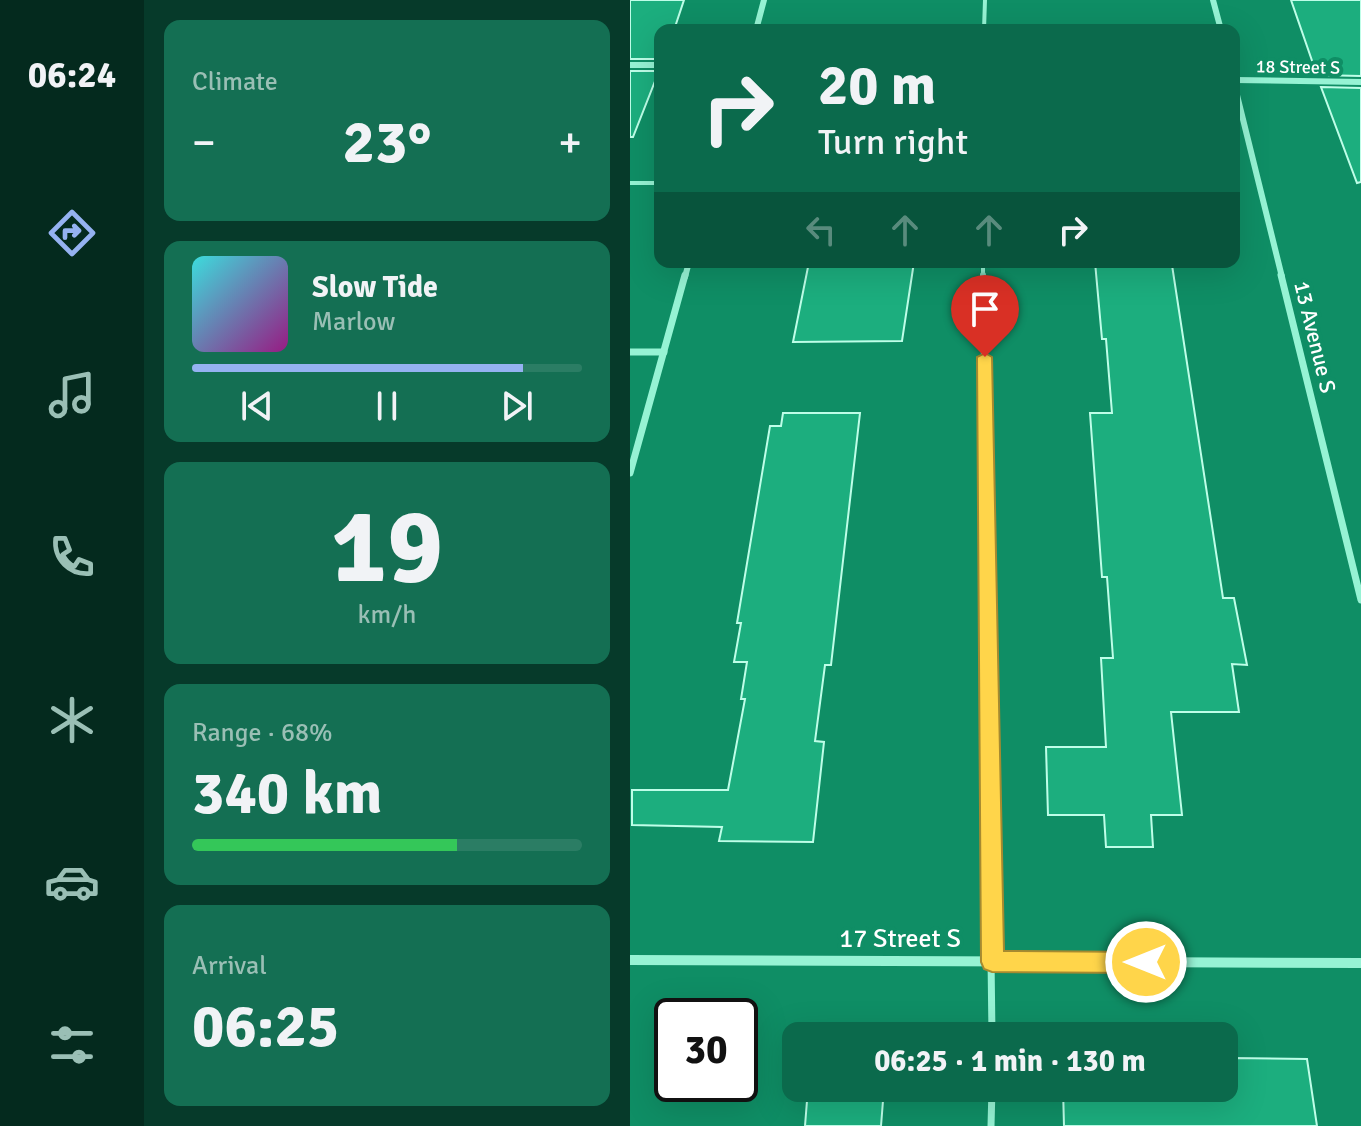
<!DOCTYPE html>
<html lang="en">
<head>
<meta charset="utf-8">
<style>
	:root { --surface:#0b6a4c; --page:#146f53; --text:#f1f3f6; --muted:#9abfb5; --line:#2b7d64; --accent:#95b2f1 }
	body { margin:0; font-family:Signika,sans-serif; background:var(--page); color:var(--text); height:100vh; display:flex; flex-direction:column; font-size:30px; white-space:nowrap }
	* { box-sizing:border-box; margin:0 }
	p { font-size:26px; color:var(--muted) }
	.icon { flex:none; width:44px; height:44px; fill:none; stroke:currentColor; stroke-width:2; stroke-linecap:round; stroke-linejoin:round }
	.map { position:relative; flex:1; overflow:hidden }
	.drawer { display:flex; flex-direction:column; gap:20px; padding:20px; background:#063a2a; width:486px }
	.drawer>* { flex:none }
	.guide { position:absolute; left:24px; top:24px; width:586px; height:244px; border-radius:16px; box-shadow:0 8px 32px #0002; background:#0b6a4c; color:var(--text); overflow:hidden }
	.speed { position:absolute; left:24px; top:998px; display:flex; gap:16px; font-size:40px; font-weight:700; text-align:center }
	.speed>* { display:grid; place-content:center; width:104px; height:104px; border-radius:50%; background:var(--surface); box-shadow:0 8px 32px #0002; line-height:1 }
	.speed .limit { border:4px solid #111; border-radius:12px; background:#fff; color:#111 }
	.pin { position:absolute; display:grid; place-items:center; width:68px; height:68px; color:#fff; margin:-82px -34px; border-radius:50% 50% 50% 0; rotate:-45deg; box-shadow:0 0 8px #0007 }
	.pin .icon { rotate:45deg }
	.me { position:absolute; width:88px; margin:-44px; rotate:270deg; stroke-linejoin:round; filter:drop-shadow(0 0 6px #0008) }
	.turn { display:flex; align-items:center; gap:28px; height:168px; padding:0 32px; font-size:36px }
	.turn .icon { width:104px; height:104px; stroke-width:2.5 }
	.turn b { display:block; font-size:56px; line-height:68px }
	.lanes { display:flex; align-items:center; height:76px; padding:0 32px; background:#0003; justify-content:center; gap:40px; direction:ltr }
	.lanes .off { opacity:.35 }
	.big { font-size:60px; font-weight:800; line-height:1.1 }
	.drawer .widget { flex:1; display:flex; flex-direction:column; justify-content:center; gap:12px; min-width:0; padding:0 28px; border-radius:16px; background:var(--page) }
	.drawer .dial { align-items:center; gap:0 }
	.dial b { font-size:104px; line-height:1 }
	.song { display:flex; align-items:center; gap:24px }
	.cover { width:96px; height:96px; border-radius:12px; background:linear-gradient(135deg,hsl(180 70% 55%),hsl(310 70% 35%)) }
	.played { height:8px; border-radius:4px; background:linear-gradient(90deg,var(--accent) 85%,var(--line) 85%) }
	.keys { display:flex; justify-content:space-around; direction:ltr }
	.heat { display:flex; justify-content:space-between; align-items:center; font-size:44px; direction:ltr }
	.charge { height:12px; border-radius:6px; background:linear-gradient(90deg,#34c759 68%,var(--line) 0) }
	.trip { position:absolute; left:152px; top:1022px; width:456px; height:80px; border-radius:16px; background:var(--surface); box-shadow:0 8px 32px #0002; font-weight:800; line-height:80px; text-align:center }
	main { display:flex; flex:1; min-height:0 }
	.tab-bar { display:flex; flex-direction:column; width:144px; justify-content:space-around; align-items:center; background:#042a1e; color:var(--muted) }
	.tab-bar .icon { width:56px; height:56px }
	.tab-bar .on { color:var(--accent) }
	.tab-bar b { font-size:36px; color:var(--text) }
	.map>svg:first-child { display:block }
</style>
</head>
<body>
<main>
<nav class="tab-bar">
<b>06:24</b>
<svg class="icon on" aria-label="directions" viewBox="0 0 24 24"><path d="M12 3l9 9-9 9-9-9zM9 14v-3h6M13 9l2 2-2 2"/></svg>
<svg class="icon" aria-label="music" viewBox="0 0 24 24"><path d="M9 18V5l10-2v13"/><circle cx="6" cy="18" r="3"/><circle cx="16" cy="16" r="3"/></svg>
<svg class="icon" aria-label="phone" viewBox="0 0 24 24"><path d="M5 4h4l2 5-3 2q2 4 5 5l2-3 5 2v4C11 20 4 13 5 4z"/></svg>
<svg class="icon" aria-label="climate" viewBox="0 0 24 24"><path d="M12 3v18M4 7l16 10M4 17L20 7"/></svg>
<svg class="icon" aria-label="car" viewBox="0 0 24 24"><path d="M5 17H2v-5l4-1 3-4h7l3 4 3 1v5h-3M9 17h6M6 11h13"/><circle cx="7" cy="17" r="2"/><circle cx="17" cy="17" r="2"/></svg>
<svg class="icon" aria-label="filters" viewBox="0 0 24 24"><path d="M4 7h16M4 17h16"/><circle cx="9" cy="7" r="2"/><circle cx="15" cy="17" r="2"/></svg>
</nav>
<section class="drawer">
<div class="widget"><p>Climate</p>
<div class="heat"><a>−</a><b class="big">23°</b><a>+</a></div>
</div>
<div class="widget">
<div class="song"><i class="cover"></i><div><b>Slow Tide</b><p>Marlow</p></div></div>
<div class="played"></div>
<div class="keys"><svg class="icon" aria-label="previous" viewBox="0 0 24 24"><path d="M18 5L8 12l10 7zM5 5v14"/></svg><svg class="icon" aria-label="pause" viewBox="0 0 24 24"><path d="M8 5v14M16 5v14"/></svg><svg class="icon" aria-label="next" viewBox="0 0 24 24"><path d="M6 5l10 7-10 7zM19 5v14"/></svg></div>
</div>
<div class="widget dial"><b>19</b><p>km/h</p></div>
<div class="widget"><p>Range · 68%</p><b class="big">340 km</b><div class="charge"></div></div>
<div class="widget"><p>Arrival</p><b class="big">06:25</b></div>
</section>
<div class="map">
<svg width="731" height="1126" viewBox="0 0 731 1126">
	<rect width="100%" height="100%" fill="#0f8e65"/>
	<g fill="#1cae7e" stroke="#befee8" stroke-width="2">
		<polygon points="0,0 54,0 44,30 30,30 30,59 0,59"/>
		<polygon points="661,0 731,0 731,76 687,75"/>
		<polygon points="0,71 29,71 3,137 0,137"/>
		<polygon points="691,87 731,88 731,182 727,183"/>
		<polygon points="179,262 284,262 272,341 163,342"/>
		<polygon points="465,262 534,262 535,265 542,265 593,598 604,598 617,665 602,664 609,712 541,712 552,815 521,815 523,847 476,847 474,815 418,815 416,747 476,747 471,658 483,658 477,577 472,577 460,413 482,413 476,339 472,339"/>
		<polygon points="153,413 230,413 201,665 195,665 185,741 194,742 183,842 89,841 92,827 2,825 2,790 98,790 115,699 111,699 117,662 104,662 111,623 107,623 140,426 151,426"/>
		<polygon points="601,1058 677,1059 687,1126 434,1126 433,1088 594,1088 594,1073 603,1073"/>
		<polygon points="178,1088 254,1088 251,1126 175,1126"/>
	</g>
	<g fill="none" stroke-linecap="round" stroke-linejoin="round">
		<g stroke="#96f3d4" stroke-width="4">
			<polyline points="354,30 355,0"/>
			<polyline points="0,183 30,183"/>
			<polyline points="353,262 353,277"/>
		</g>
		<polyline stroke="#96f3d4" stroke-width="6" points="353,275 357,642"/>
		<g stroke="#96f3d4" stroke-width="7">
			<polyline points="357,640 362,1036"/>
			<polyline points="361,1126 362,1088"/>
		</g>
		<g stroke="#96f3d4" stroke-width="6">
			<polyline points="583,0 591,30"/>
			<polyline points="126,30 134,0"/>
			<polyline points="0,65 30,65"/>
			<polyline points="604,80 731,82"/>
			<polyline points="604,83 652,277"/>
			<polyline points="55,277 59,262"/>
		</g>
		<g stroke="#96f3d4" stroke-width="7">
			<polyline points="651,275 731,600"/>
			<polyline points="0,352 34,352"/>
			<polyline points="0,473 55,275"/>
		</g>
		<polyline stroke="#96f3d4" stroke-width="10" points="0,960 731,963"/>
	</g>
	<polygon fill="#ffd54a" stroke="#a68a30" stroke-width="2" points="355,353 362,357 374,951 516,952 524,955 528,962 524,970 516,973 362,972 354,969 351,962 347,357"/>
	<g text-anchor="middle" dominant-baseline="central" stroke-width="8" stroke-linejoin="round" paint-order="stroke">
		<g font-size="18" fill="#fff" stroke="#0f8e65">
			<text transform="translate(668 67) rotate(1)">18 Street S</text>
		</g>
		<g font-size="22" fill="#fff" stroke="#0f8e65">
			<text transform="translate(685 337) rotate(76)">13 Avenue S</text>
		</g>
		<g font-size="26" fill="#fff" stroke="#0f8e65">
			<text x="270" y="939">17 Street S</text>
		</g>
	</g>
</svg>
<div class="speed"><div class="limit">30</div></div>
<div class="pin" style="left:355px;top:357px;background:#d93025"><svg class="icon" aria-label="arrive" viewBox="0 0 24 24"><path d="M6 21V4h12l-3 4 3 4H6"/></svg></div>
<svg class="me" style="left:516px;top:962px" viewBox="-20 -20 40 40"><circle r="17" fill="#ffd54a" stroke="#fff" stroke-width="3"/><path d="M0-11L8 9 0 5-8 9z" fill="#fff"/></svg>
<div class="trip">06:25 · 1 min · 130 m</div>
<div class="guide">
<div class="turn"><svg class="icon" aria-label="right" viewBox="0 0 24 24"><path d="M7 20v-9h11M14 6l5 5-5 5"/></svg><div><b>20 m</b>Turn right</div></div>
<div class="lanes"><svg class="icon off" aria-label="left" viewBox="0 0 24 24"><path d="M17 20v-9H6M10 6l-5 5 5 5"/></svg><svg class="icon off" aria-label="ahead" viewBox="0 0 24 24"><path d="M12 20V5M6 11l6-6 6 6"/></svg><svg class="icon off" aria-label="ahead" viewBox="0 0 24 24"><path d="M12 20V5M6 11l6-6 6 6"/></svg><svg class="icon" aria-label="right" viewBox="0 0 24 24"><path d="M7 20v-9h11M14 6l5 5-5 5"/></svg></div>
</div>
</div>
</main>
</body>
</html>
